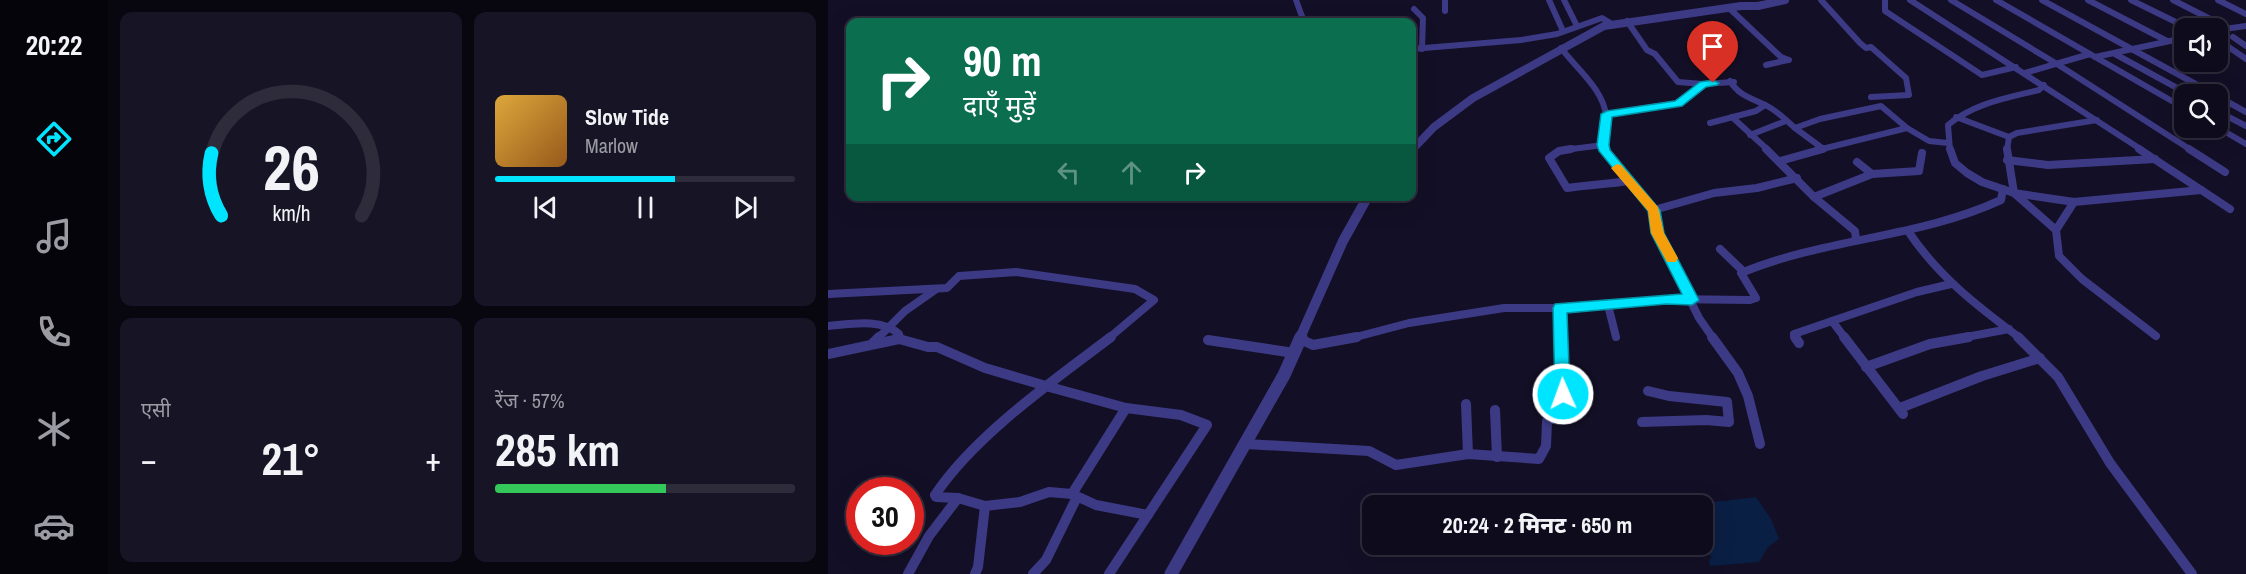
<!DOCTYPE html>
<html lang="hi">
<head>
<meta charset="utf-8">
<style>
	:root { --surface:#0e0b1c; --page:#171425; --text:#f1f3f6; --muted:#9b9ba3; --line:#2e2b3b; --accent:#00e5ff }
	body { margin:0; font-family:"Archivo Narrow","Noto Sans Devanagari",sans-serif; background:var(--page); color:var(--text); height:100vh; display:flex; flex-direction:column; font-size:22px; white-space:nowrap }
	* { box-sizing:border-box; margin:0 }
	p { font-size:20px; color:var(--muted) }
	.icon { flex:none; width:33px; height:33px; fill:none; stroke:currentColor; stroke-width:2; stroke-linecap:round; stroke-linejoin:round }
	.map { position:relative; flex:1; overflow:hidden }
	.side { display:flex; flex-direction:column; gap:12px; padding:12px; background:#08060f; width:720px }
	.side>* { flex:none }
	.top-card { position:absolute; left:18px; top:18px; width:570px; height:183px; border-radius:12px; box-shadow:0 6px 24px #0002,0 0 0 2px var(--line); background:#0b6e4f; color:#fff; overflow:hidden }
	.fabs { position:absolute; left:1346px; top:18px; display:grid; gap:12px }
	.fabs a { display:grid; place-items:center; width:54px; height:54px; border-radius:12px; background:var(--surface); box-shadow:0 6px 24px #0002,0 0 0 2px var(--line); font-size:30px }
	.speed { position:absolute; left:18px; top:477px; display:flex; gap:12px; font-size:30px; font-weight:700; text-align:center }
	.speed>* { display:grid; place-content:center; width:78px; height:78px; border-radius:50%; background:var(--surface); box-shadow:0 6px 24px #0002,0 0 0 2px var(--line); line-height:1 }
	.speed .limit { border:9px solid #d22; background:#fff; color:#111 }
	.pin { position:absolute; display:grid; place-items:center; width:51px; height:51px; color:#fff; margin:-62px -26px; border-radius:50% 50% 50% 0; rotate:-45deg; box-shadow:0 0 6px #0007 }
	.pin .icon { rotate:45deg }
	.me { position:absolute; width:66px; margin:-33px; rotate:358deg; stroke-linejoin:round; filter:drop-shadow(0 0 4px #0008) }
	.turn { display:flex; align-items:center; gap:21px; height:126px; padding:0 18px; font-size:27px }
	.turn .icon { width:78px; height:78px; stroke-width:2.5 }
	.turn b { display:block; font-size:42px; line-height:51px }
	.lanes { display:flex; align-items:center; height:57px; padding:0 18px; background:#0003; justify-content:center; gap:30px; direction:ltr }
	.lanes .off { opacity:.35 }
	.big { font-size:45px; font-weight:800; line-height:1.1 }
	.side .tile { flex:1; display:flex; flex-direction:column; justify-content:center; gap:9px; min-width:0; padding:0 21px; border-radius:12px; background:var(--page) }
	.side .dial { align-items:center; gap:0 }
	.dial svg { height:156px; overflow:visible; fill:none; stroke:var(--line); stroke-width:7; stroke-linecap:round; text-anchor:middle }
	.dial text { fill:var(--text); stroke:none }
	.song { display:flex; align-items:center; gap:18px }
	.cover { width:72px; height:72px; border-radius:9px; background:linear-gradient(135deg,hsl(40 70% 55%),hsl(30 70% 35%)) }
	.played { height:6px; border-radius:3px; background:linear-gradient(90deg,var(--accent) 60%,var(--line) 60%) }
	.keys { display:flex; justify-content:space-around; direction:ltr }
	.heat { display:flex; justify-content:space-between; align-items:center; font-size:33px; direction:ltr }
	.charge { height:9px; border-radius:4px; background:linear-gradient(90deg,#34c759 57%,var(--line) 0) }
	.side .tiles { flex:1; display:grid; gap:12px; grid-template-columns:repeat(2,1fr) }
	.trip { position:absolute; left:534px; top:495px; width:351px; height:60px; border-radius:12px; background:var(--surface); box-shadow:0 6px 24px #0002,0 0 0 2px var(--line); font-weight:800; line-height:60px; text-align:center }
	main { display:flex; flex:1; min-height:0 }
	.tabs { display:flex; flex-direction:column; width:108px; justify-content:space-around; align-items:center; background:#06040b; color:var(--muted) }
	.tabs .icon { width:42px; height:42px }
	.tabs .active { color:var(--accent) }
	.tabs b { font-size:27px; color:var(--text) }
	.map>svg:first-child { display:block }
</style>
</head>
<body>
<main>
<nav class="tabs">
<b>20:22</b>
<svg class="icon active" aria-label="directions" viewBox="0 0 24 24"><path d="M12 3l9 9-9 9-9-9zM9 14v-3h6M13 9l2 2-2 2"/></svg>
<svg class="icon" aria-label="music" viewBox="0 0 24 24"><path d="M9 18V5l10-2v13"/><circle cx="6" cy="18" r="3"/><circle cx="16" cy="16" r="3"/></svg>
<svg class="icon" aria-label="phone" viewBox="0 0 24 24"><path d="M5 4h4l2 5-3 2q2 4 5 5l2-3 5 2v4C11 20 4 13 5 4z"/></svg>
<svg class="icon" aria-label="climate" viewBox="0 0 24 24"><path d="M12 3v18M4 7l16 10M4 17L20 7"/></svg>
<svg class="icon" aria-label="car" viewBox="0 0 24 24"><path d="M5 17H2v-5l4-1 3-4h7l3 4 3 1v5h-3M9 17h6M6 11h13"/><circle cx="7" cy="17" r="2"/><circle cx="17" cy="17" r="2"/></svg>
</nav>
<section class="side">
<div class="tiles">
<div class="tile dial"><svg viewBox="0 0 100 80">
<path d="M14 69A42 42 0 1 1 86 69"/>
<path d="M14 69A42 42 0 0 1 9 37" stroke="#00e5ff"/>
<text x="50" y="56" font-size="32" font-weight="700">26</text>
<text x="50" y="72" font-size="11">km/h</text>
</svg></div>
<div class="tile">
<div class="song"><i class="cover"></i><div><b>Slow Tide</b><p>Marlow</p></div></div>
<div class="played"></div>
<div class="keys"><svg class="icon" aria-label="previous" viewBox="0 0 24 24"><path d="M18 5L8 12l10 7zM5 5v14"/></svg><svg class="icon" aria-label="pause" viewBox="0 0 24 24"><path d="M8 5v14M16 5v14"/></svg><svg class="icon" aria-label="next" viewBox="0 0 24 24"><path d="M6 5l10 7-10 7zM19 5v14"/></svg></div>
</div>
<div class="tile"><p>एसी</p>
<div class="heat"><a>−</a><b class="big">21°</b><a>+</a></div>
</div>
<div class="tile"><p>रेंज · 57%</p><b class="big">285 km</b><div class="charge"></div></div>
</div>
</section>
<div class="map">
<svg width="1418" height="574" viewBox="0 0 1418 574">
	<rect width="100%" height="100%" fill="#130f26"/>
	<path fill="#0a1f44" d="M928 497 943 519 951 539 940 547 931 562 882 566 881 560 884 557 868 545 874 544V506L871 505 874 503C877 503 924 498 928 497Z"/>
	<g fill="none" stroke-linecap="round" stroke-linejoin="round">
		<g stroke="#3d3a85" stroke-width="6">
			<polyline points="468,0 476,22"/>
			<polyline points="617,0 617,11"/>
			<polyline points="721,0 735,31"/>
			<polyline points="736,0 749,26"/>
			<polyline points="993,0 1032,43 1038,48 1043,47 1078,78 1081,95 1043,97"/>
			<polyline points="1057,0 1057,11 1154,75 1188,67"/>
			<polyline points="1082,0 1314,150"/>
			<polyline points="1123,0 1229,64 1363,150"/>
			<polyline points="1168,0 1356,108"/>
			<polyline points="1214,0 1386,94"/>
			<polyline points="1260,0 1339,41"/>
			<polyline points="1303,0 1360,28"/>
			<polyline points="1345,0 1400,28"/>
			<polyline points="1390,0 1418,14"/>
			<polyline points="901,8 953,57 961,60"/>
			<polyline points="586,9 595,18 594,49"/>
			<polyline points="799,21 819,50 827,54 850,82 875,84 906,82"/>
			<polyline points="1389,30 1418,26"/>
			<polyline points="1405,37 1418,46"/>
			<polyline points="1389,39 1418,59"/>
			<path d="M733 48C748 68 776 90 778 116 779 128 775 138 777 150"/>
			<polyline points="584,49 693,40 729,34 774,18 784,24"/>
			<polyline points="1287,54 1360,94"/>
			<polyline points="1267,57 1356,38"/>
			<polyline points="938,65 960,60"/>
			<polyline points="1197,73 1262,54"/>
			<path d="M902 81C913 98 925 98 941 107 950 112 959 121 967 128L992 119 1053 106 1079 128 990 150"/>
			<polyline points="1389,96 1418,112"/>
			<polyline points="1389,111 1418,126"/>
			<polyline points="779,114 850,103 875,84"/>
			<polyline points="904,117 940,150"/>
			<polyline points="1128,117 1181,137"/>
			<polyline points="882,123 928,111 937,105"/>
			<polyline points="1389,127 1418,144"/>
			<polyline points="967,128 994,148"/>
			<polyline points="1079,128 1101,141 1120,143"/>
			<polyline points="922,135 958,121"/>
			<polyline points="736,150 775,145"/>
			<path d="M1122 150 1120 125C1146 103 1179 98 1211 90L1216 85"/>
			<polyline points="1179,150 1181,137 1189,133 1269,120"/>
		</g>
		<g stroke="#3d3a85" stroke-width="8">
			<path d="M743 149 731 151 721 158 739 188C760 185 780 184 801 181"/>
			<polyline points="777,149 826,210 829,233 871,318 885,338"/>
			<polyline points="938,149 986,197 1027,231 1028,239"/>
			<polyline points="1122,149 1127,163 1139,173 1154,182 1186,193 1246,202 1373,190"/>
			<polyline points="1179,149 1186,193 1228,230 1231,256 1254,279 1328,336"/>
			<polyline points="1311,149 1402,209"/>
			<polyline points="1361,149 1397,172"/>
			<polyline points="1179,160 1220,165 1327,159"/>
			<polyline points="952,161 995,149"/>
			<polyline points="1029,162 1044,174 1091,171 1094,153"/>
			<polyline points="986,197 1044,174"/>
			<polyline points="826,210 886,193 929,188 969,178"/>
			<polyline points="1228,230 1246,202"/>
			<path d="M1080 231C1110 276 1149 306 1192 338"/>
			<polyline points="892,249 916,272"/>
			<polyline points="0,294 119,288 131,276 188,272 307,289 326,300 281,338"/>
			<polyline points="780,305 788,337"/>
			<polyline points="732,308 733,338"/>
			<polyline points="1004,321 1017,338"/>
			<path d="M0 326C23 324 53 318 71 334V338"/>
			<polyline points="50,338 77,311 107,290"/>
			<path d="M524 338 581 323 676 308H750L838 299 922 300 928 298 913 273C997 238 1091 238 1173 200L1175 189"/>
			<polyline points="968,338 966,334 1089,292 1123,284"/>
			<polyline points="1133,338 1181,329"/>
		</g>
		<g stroke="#3d3a85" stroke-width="10">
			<polyline points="71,337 71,339 100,347 109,347 157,368 218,386 298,408 353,415 379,425 281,574"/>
			<path d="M283 337C226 380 146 436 107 495L108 497 130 498 157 506 192 502 221 492 244 494 268 505 320 515"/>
			<polyline points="884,337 910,373 920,396 932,444"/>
			<polyline points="967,337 971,343"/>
			<polyline points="1016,337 1075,414"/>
			<polyline points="1190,337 1230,377 1282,463 1364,574"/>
			<polyline points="472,339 485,345 529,337"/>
			<polyline points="380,340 466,353"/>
			<polyline points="44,344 51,337"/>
			<polyline points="0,354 71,339"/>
			<polyline points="1038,367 1102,344 1141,337"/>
			<polyline points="638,404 640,454"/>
			<polyline points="1072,408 1154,376 1212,358"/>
			<polyline points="667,410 669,457"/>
			<polyline points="814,422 878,420 901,422 899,402 841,396 820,391"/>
			<polyline points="418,444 541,451 568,465 640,454 711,459 718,446 719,421 735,414 733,337"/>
			<polyline points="244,494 298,408"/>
			<polyline points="80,574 101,536 130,498"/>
			<polyline points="147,574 150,567 157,506"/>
			<polyline points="205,574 218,560 248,499"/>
		</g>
		<polyline stroke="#3d3a85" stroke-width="8" points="584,150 606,127 645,98 776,26 913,6 930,6 957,0"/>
		<polyline stroke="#3d3a85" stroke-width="10" points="472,338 515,241 540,196"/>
		<polyline stroke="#3d3a85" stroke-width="13" points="343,574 456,375 473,337"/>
	</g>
	<polygon fill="#00e5ff" stroke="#0095a6" stroke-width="1.5" points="885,80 891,83 889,85 878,87 854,106 784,117 781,145 782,150 832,210 836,233 871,300 864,305 838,304 739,313 742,394 740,398 735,400 729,398 727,394 725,308 727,304 854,294 823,233 820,211 771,151 769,145 773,114 779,111 847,101 872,82"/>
	<polygon fill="#f59e0b" points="789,164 793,165 830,207 836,233 850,258 848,262 839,262 823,233 820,211 783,168"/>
</svg>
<div class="fabs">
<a><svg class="icon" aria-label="sound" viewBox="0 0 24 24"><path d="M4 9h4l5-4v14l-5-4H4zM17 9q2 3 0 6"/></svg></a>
<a><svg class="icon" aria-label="search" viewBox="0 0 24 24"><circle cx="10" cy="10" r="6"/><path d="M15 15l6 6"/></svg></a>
</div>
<div class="speed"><div class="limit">30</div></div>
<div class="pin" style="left:885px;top:83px;background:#d93025"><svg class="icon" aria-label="arrive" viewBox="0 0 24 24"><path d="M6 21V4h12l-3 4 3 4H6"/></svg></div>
<svg class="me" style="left:735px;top:394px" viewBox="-20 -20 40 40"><circle r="17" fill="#00e5ff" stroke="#fff" stroke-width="3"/><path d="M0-11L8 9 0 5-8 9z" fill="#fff"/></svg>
<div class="trip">20:24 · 2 मिनट · 650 m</div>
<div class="top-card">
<div class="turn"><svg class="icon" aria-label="right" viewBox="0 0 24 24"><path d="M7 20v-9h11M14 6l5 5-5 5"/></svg><div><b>90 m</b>दाएँ मुड़ें</div></div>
<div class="lanes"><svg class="icon off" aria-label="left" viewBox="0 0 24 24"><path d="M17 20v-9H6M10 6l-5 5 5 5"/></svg><svg class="icon off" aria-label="ahead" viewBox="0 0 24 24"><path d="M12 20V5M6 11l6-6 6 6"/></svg><svg class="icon" aria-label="right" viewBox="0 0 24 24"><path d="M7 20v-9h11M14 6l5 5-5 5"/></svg></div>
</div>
</div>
</main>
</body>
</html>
